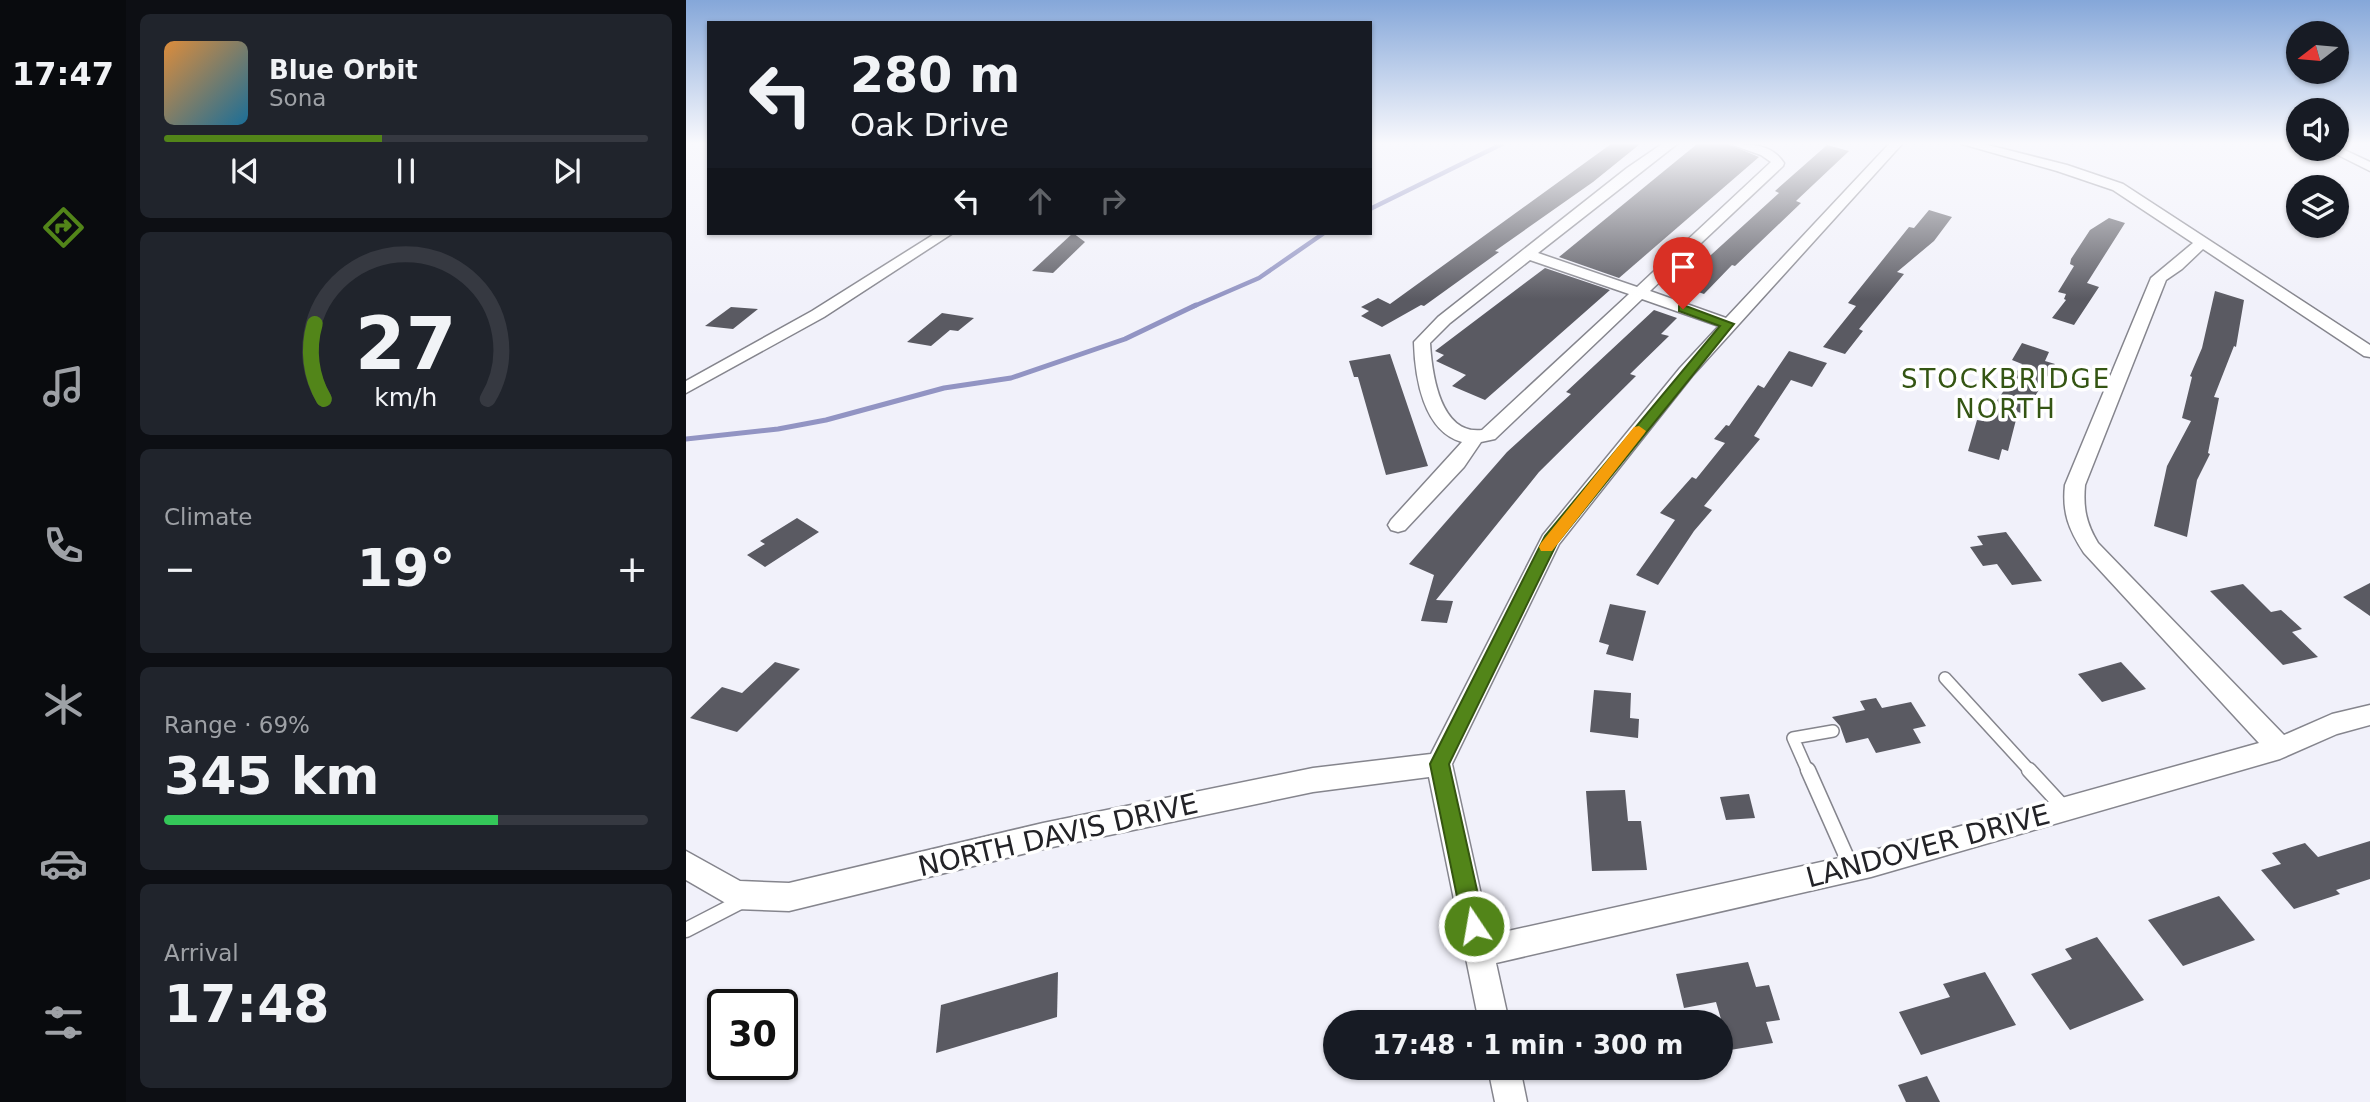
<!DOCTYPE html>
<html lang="en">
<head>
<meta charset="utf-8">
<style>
	:root { --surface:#171b24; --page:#20242c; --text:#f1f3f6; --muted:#9ea1a6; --line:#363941; --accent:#528519 }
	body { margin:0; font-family:"DejaVu Sans",sans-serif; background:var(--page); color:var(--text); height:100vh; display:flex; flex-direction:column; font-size:26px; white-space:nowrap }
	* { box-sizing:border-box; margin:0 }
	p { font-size:23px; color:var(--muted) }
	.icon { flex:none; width:38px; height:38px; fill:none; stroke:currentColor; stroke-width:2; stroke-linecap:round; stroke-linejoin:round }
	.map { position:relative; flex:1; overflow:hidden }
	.panel { display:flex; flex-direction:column; gap:14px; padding:14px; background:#0d0f14; width:560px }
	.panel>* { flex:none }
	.top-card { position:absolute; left:21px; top:21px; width:665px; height:214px; border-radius:0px; box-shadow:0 2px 5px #0004; background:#171b24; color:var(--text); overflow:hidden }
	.needle { width:46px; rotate:254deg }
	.controls { position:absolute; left:1600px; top:21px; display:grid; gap:14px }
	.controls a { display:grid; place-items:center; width:63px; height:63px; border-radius:50%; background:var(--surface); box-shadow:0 2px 5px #0004; font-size:35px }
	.speed { position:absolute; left:21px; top:989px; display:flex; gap:14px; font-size:35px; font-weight:700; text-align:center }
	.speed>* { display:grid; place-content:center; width:91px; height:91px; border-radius:50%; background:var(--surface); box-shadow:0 2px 5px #0004; line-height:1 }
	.speed .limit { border:4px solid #111; border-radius:10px; background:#fff; color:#111 }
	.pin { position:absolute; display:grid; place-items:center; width:60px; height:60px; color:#fff; margin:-72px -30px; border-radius:50% 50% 50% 0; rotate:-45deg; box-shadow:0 0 7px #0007 }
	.pin .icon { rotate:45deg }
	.me { position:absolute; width:77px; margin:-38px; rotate:348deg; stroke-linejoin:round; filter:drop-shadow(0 0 5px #0008) }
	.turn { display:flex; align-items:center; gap:24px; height:147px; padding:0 28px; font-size:32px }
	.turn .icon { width:91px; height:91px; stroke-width:2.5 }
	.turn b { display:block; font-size:49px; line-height:60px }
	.lanes { display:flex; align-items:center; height:66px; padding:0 28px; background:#0003; justify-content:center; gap:35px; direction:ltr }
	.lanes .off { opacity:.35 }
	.big { font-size:52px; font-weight:700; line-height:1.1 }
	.panel .card { flex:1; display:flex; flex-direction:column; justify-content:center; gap:10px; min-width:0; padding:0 24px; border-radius:10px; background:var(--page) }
	.panel .dial { align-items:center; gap:0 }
	.dial svg { height:182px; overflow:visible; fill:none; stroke:var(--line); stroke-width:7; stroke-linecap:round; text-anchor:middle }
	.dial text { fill:var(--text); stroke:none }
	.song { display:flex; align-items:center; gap:21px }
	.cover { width:84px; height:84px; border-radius:10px; background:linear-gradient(135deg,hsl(30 70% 55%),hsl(200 70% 35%)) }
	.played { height:7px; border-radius:4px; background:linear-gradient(90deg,var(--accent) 45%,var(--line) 45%) }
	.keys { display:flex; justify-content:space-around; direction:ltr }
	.heat { display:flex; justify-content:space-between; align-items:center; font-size:38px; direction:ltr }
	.charge { height:10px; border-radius:5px; background:linear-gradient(90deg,#34c759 69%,var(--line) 0) }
	.trip { position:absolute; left:637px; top:1010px; width:410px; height:70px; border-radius:35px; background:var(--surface); box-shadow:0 2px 5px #0004; font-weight:700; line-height:70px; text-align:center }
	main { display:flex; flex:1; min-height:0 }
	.tabs { display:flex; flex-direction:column; width:126px; justify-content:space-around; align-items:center; background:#090b0e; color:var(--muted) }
	.tabs .icon { width:49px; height:49px }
	.tabs .on { color:var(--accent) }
	.tabs b { font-size:32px; color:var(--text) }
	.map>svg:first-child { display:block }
</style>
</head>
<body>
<main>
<nav class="tabs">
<b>17:47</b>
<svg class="icon on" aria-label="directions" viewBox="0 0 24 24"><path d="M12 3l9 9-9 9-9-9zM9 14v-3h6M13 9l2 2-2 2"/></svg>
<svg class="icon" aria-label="music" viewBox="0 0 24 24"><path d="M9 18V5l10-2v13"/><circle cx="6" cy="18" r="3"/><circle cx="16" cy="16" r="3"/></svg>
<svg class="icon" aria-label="phone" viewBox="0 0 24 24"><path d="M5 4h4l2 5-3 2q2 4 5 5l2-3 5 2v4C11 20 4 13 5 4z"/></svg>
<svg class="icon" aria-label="climate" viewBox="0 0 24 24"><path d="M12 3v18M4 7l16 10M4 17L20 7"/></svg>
<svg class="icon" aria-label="car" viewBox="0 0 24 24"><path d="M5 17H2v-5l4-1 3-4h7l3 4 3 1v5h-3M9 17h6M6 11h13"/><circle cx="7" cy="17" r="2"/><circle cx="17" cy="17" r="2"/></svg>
<svg class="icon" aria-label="filters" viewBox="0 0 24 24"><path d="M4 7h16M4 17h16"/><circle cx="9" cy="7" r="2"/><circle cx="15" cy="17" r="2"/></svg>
</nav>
<section class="panel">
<div class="card">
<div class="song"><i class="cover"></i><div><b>Blue Orbit</b><p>Sona</p></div></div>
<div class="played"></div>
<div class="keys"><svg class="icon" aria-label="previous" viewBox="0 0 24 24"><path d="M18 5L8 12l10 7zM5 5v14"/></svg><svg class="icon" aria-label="pause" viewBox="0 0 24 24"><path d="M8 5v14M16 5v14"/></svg><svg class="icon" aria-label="next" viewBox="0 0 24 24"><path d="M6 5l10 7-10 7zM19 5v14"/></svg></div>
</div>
<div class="card dial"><svg viewBox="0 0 100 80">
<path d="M14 69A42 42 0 1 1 86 69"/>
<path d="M14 69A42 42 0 0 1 10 36" stroke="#528519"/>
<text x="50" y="56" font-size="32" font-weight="700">27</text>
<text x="50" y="72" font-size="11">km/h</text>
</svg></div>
<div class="card"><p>Climate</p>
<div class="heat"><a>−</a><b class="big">19°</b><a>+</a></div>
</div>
<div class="card"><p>Range · 69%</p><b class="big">345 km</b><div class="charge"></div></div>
<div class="card"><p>Arrival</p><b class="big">17:48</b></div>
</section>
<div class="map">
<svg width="1684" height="1102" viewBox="0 0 1684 1102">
	<rect width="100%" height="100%" fill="#f1f1fa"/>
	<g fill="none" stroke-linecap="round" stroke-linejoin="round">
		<g stroke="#9294c3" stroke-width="4.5">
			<polyline points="684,209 816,144"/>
			<polyline points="506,307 573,278 638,233"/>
		</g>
		<polyline stroke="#9294c3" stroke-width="5" points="0,439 92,429 140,420 258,388 325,378 439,339 510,305"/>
	</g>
	<g fill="#5a5a62">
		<polygon points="925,144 954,144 907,182 809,251 813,252 738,306 735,305 696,327 675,316 683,311 675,307 692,298 704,304"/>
		<polygon points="1011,144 1042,144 1073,157 933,278 873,257"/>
		<polygon points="1141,145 1163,151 1110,201 1115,203 1049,266 1046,265 1018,294 992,285 1093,193 1089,191"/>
		<polygon points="1243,210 1266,217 1248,241 1211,272 1218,274 1173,329 1177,331 1159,354 1137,347 1170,306 1162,303 1223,227 1228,228"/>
		<polygon points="1423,218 1439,223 1401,283 1413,287 1388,325 1366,318 1380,300 1378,299 1380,294 1372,292 1388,266 1384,264 1385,259 1404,230"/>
		<polygon points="387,233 399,242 367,273 346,271"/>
		<polygon points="859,268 924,290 799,400 766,386 780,375 750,361 758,355 749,351"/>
		<polygon points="1529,291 1558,300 1550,347 1548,346 1528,397 1533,398 1522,453 1524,454 1511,480 1501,537 1468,526 1481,466 1505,421 1496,418 1506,377 1504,376 1516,348"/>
		<polygon points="45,307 72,309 47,329 19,326"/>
		<polygon points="968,310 991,318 975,334 983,336 944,374 950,376 853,472 750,600 767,601 761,623 735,621 748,575 723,564 821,452 885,394 880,392"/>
		<polygon points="256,313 288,318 272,331 264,330 245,346 221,342"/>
		<polygon points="1336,343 1363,352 1359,361 1369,364 1338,414 1332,412 1322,451 1316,449 1313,460 1282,451 1291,420 1297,421 1336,364 1326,360"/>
		<polygon points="1103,351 1141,363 1126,387 1105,380 1068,436 1074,439 1018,506 1026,510 1008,531 972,585 950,575 989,520 974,513 1006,477 1010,479 1039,443 1028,439 1040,425 1043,426 1072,385 1078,388"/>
		<polygon points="704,354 742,466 700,475 672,377 668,377 663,361"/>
		<polygon points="111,518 133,532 79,567 61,555 79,544 74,541"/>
		<polygon points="1320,532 1356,581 1326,585 1311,564 1297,566 1284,547 1297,545 1291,536"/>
		<polygon points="1684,583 1684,616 1657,597"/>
		<polygon points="1557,584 1585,612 1595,610 1616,629 1606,632 1632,657 1597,665 1524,591"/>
		<polygon points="924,604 960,611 947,661 920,654 923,645 913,642"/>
		<polygon points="89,662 114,669 51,732 4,718 36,687 56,693"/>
		<polygon points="1435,662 1460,689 1416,702 1392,674"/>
		<polygon points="908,690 945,693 944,718 953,719 952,738 904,732"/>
		<polygon points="1190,698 1196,708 1225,702 1240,726 1227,729 1235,743 1190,753 1182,738 1160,743 1154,726 1146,717 1179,710 1174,701"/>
		<polygon points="939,790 942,821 955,821 961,870 906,871 900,791"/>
		<polygon points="1063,794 1069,818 1040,820 1034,797"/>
		<polygon points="1684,841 1684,879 1650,890 1654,894 1608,909 1575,870 1595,864 1586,853 1619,843 1632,857"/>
		<polygon points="1533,896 1569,940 1497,966 1462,920"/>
		<polygon points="1411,937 1458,1000 1384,1030 1345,974 1386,959 1379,949"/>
		<polygon points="1062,962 1070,987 1083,985 1094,1020 1080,1022 1087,1043 1044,1050 1030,1002 998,1008 990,974"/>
		<polygon points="372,972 371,1017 250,1053 255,1005"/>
		<polygon points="1299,972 1330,1025 1235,1055 1213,1012 1264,997 1257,984"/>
		<polygon points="1241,1076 1254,1102 1220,1102 1212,1085"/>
	</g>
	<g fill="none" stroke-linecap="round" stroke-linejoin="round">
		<defs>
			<g id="service-far1">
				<polyline points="1259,678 1345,772"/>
				<polyline points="1122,772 1107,738 1147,731"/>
			</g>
			<g id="service">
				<polyline points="1122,770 1166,869"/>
				<polyline points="1343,770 1379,809"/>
				<polyline points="0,930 58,900"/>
			</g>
			<g id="minor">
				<path d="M976 144H991L852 253 951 287 1085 162 1075 155 1044 144C1065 144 1086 144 1098 163L1097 166 964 291 1040 318 1203 144H1216L1006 376 873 544 766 764 804 935 1185 851 1573 743 1398 553C1383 530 1376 513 1379 485L1465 278 1507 243 1427 190 1371 171 1276 144H1298L1381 165 1437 184 1684 345V357L1678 356 1517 249 1496 269 1480 280 1399 485C1397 508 1400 523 1412 543L1598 735 1646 714 1684 705V725L1651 734 1594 759 1185 877 810 963 823 1022H793L743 777 627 792 357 849 103 911 50 909 0 880V851L54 881 103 883 357 823 627 768 745 754 857 535 994 368 1033 326 956 299 809 439 795 442 778 467 719 530 712 532 705 530 702 525 705 520 776 442C737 431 729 377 728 342L752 317 941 168ZM844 260 943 294 796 430C754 435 746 374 744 343L764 323Z"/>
				<polygon points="1650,146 1684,162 1684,171 1640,149 1650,149"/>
				<polygon points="250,233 267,233 138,317 0,393 0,381 126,311"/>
				<polygon points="802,1068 834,1068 841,1102 809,1102"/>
			</g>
		</defs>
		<use href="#service-far1" stroke="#85858d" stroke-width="14"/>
		<use href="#service" stroke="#85858d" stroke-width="17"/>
		<use href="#minor" stroke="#85858d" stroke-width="3"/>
		<use href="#service-far1" stroke="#fff" stroke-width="11"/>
		<use href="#service" stroke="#fff" stroke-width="14"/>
		<use href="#minor" fill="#fff" fill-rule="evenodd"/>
	</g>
	<linearGradient id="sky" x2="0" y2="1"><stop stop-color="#85a7d9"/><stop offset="0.48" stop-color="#f9f9fd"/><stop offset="1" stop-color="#f9f9fd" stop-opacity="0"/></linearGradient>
	<rect width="1684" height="299" fill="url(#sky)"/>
	<polygon fill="#528519" stroke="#355610" stroke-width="2" points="997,305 1048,324 871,543 763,764 799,926 795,933 788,937 780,933 777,926 744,764 859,536 1034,326 993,311 993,306"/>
	<polygon fill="#f59e0b" points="953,426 960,431 958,434 866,551 855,551 853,547 855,543 948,427"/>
	<g text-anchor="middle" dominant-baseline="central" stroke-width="7" stroke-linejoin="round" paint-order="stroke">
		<g font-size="26" letter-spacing="2" fill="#345513" stroke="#fff">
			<text x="1320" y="379">STOCKBRIDGE<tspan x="1320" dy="30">NORTH</tspan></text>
		</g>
		<g font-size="28" fill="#232327" stroke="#fff">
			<text transform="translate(372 835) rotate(-13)">NORTH DAVIS DRIVE</text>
			<text transform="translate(1242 846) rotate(-15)">LANDOVER DRIVE</text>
		</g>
	</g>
</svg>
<div class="controls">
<a><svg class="needle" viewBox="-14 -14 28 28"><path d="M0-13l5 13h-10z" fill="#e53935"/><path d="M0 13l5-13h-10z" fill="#9ea1a6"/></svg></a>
<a><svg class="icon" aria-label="sound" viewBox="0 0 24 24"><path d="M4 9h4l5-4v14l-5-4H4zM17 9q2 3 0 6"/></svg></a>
<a><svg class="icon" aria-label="layers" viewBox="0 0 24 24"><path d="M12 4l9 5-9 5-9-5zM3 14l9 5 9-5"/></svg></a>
</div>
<div class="speed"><div class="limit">30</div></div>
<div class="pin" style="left:997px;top:309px;background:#d93025"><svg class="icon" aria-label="arrive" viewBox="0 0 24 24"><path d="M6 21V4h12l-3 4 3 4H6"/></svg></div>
<svg class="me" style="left:788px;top:926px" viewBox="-20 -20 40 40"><circle r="17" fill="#528519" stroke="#fff" stroke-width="3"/><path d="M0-11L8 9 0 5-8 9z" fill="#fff"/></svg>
<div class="trip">17:48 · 1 min · 300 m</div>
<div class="top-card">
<div class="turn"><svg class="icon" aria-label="left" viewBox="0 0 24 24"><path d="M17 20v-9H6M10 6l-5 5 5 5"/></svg><div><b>280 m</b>Oak Drive</div></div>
<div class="lanes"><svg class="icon" aria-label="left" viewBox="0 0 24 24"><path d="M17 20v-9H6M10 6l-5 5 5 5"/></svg><svg class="icon off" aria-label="ahead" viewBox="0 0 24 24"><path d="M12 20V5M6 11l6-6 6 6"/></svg><svg class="icon off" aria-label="right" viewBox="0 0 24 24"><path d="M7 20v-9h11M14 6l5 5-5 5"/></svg></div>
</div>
</div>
</main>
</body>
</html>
